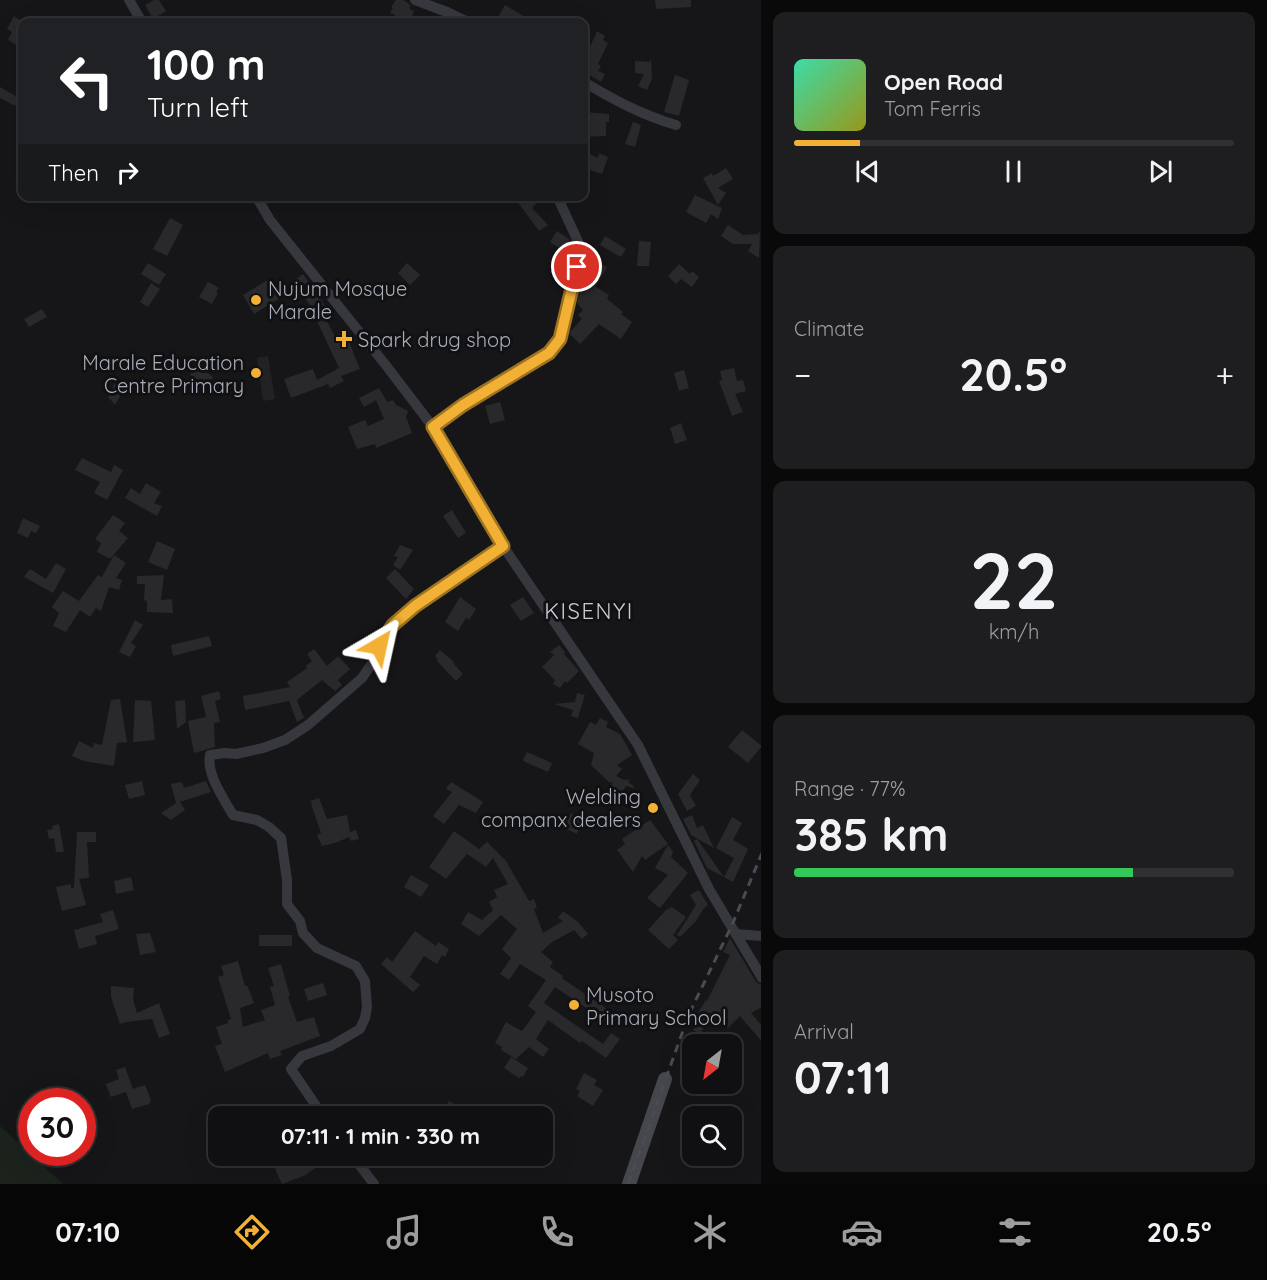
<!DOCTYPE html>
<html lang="en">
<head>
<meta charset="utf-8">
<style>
	:root { --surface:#101012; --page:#1e1e20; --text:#f1f3f6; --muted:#9c9d9f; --line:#303032; --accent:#f2b134 }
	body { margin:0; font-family:Quicksand,sans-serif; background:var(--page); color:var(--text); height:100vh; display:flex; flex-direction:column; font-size:22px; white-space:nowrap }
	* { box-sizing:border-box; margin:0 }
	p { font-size:20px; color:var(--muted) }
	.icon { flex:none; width:33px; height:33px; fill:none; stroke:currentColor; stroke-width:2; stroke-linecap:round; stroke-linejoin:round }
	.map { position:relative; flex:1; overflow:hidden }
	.sheet { display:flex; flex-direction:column; gap:12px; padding:12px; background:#09090a; width:506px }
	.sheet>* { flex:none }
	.top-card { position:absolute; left:18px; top:18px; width:570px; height:183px; border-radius:12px; box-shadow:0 6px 24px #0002,0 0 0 2px var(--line); background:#202124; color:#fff; overflow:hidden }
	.needle { width:39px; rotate:211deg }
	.fabs { position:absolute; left:682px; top:1034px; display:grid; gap:12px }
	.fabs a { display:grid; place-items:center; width:60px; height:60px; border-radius:12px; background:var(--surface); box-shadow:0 6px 24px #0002,0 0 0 2px var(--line); font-size:30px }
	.speed { position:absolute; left:18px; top:1088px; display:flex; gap:12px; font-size:30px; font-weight:700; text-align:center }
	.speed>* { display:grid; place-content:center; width:78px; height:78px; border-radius:50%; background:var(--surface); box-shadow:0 6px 24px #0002,0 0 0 2px var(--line); line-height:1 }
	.speed .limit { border:9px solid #d22; background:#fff; color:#111 }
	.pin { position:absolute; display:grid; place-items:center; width:51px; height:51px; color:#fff; margin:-26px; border:3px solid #fff; border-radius:50%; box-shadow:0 2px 6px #0007 }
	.me { position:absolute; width:66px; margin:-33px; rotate:36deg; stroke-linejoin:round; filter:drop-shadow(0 0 4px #0008) }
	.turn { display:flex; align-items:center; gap:21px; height:126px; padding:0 30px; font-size:27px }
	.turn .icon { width:78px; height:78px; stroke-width:2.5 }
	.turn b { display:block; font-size:42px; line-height:51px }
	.then { display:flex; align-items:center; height:57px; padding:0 30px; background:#0003; gap:12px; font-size:22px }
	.big { font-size:45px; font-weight:800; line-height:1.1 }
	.sheet .card { flex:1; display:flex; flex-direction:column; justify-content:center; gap:9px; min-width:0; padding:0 21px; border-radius:12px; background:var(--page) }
	.sheet .dial { align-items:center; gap:0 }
	.dial b { font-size:78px; line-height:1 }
	.song { display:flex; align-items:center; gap:18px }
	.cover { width:72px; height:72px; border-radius:9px; background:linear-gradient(135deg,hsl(160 70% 55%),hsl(60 70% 35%)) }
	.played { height:6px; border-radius:3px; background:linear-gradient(90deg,var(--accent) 15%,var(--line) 15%) }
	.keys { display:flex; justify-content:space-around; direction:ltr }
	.heat { display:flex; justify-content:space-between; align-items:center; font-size:33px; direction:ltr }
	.charge { height:9px; border-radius:4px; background:linear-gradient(90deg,#34c759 77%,var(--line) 0) }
	.trip { position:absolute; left:208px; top:1106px; width:345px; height:60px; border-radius:12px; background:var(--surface); box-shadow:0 6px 24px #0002,0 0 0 2px var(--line); font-weight:800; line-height:60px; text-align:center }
	.tabs { display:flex; height:96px; justify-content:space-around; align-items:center; background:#060607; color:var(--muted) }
	.tabs .icon { width:42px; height:42px }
	.tabs .on { color:var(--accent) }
	.tabs b { font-size:27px; color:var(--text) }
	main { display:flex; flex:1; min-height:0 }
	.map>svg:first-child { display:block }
</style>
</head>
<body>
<main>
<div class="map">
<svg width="762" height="1184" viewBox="0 0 762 1184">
	<rect width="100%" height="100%" fill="#161618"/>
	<polygon fill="#222225" points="268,356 275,399 263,401 257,358"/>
	<polygon fill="#1c231d" points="0,1126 63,1184 0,1184"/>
	<g fill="#29292c">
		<polygon points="154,0 159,0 166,11 153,19 145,5"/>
		<polygon points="396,0 403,0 409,4 411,6 409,8 414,12 412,15 424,22 404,22 390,12 393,8 391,7"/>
		<polygon points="655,0 691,0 691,7 656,9"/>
		<polygon points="505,5 533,22 506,22 498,17"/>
		<polygon points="14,16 22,21 22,38 18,46 8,40 12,32 7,29"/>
		<polygon points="597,31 605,36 603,40 608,43 598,64 601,66 598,71 605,74 601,82 584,72 584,55 586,56"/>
		<polygon points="651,58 652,79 647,90 638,86 644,74 635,73 635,61 650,62"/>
		<polygon points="675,75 689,80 679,116 664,112"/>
		<polygon points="0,87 19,98 15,106 0,98"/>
		<polygon points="584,112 609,114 609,122 606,122 606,136 584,137"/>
		<polygon points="633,122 641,125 635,147 625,144"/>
		<polygon points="586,152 598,158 599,153 608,157 602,174 584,168 584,157"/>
		<polygon points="726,168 733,179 718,188 726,193 718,205 703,178 712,173 713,176"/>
		<polygon points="695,195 722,208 718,219 711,214 706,223 686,212"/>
		<polygon points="522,196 525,201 531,196 543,196 532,208 548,225 539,231 514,197"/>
		<polygon points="170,218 183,225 167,256 153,249"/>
		<polygon points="728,225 743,235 758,234 760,231 759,258 748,251 752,244 733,244 721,236"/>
		<polygon points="557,231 569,239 574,251 573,257 550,242"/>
		<polygon points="605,236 626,249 621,257 600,245"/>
		<polygon points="639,241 651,242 649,266 637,266"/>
		<polygon points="592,259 607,267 596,287 609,295 607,299 623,312 621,314 632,322 621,339 599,324 580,344 569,333 582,319 578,315 583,310 577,303 583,275"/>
		<polygon points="148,263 166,274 159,285 141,274"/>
		<polygon points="407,263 420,275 410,285 398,273"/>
		<polygon points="679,264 690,274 692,271 699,277 692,287 681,279 676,284 668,276"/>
		<polygon points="303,274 326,307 331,310 326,320 335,336 345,332 360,369 341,376 344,381 330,388 328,384 291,398 284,379 313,369 317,380 339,368 317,321 321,319 292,282"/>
		<polygon points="269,279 280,298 254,314 243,295"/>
		<polygon points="208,282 219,288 216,292 218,293 212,304 199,297"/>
		<polygon points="151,283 160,289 148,307 140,302"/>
		<polygon points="42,309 47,317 29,327 24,319"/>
		<polygon points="197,365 213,377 207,386 190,375"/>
		<polygon points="734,368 737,381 743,380 746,391 735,394 743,412 732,416 719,381 722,380 720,371"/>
		<polygon points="684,370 689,388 679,391 674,373"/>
		<polygon points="115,383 124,389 115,405 108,397"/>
		<polygon points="379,388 387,402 393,400 396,405 408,411 406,417 412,433 376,448 375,444 357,449 348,427 365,420 368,426 384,419 376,400 364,407 359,398"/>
		<polygon points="500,402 505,420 490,424 485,406"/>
		<polygon points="681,423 687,440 675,444 670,428"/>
		<polygon points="82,458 111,472 114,465 123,470 107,500 94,493 100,482 75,470"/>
		<polygon points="146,483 161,492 154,503 162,506 157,516 125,498 131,488 140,494"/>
		<polygon points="452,510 466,533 458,538 443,516"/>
		<polygon points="113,515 125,523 119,531 128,538 110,559 97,552 101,543 95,539"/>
		<polygon points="23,518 40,526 36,533 31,531 28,538 17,533"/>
		<polygon points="157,541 175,549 167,570 148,562"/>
		<polygon points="400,545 413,550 400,570 393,565 398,557 394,556"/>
		<polygon points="114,555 126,563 116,578 122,580 119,590 109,587 101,611 96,608 90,617 80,610 66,632 53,626 59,613 52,607 63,591 79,601 98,575 102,577"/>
		<polygon points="56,563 66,569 53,593 24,577 30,569 46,579"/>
		<polygon points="395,569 414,589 406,599 386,578"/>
		<polygon points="164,575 161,600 172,599 173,613 147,612 147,601 144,600 145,584 137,584 137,576"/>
		<polygon points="460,597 476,609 469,620 466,618 458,631 445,622"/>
		<polygon points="523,597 534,613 521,621 510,605"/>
		<polygon points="135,620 143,625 131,643 136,646 130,657 119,652"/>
		<polygon points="209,636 212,646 173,656 171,645"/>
		<polygon points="559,645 565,652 564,654 579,671 567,683 565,681 560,688 553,684 555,680 542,667 554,655 550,652"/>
		<polygon points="314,649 327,666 338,656 350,669 338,680 342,685 335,691 322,680 297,700 304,718 297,722 289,701 245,710 243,696 290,687 287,682 307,668 306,666 312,661 307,654"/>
		<polygon points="440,650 454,662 453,663 463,674 456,681 437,661 438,659 435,656"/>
		<polygon points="219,691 221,699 215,701 220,722 214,723 215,747 194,753 188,721 206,717 201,696"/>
		<polygon points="577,693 585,695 578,718 571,716 573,710 554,704 575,702"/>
		<polygon points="120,699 127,742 117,743 114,766 84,761 72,756 79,741 93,748 94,743 102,745 111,700"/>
		<polygon points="135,700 151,701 155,740 133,742"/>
		<polygon points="185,700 186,722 177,729 175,701"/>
		<polygon points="600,718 608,722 606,727 620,734 632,755 617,765 622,769 616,776 624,780 630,779 628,782 634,786 633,788 626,786 621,795 613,790 615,788 611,784 614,783 609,782 591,765 594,753 578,744 590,722 596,725"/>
		<polygon points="742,730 762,746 748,763 728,747"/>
		<polygon points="527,752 552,763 548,772 525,762 523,760"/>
		<polygon points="693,774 700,780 690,795 696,806 687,811 678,794"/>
		<polygon points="142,781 145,795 129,799 125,785"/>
		<polygon points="206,781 211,792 180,802 185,810 171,820 161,813 176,803 171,784 182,782 184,788"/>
		<polygon points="451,782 483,802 476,813 459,805 444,824 433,816 452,792 446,789"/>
		<polygon points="319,798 327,819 347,815 350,832 356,830 359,839 351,841 349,837 335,843 322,846 317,835 321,833 312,807 311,801"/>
		<polygon points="571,813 573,815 577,813 582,821 577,834 564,828"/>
		<polygon points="692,815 697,828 703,825 714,848 691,835 683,819"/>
		<polygon points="732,817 742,823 733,840 748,849 733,882 707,868 694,841 697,839 724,877 734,858 716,848"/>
		<polygon points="650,820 668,844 645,860 642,856 633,872 617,850 625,844 622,839"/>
		<polygon points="59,824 64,852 56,852 54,838 49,839 47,830 53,829 52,826"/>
		<polygon points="454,831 479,849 487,842 506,861 529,901 534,899 537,908 534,909 543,933 563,921 558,918 563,911 578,922 588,934 582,939 574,930 552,942 541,952 553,962 550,967 563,976 562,978 607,1009 601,1018 555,987 544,1003 603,1044 611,1033 620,1039 606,1058 582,1041 580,1043 548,1020 536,1039 549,1049 543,1057 529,1047 516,1059 501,1050 502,1047 495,1043 506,1022 522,1031 536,1012 528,1006 546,980 520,964 509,980 500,974 511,958 502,949 517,929 501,915 479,936 461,924 468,912 482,920 493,910 489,902 497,897 494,890 508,884 493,858 486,867 467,854 446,879 429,867"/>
		<polygon points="77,832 96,832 96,842 87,842 89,878 79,879 86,905 62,911 56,887 71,884 71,888 74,888"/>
		<polygon points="668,845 673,852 671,857 688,873 660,908 647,898 668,875 655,868"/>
		<polygon points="411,875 429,885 421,897 404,887"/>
		<polygon points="131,877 134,890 116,894 114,881"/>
		<polygon points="699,890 708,905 704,908 696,921 680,937 677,935 696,905 690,895"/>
		<polygon points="672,907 686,917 673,935 678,940 669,949 648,930 666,910"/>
		<polygon points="113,910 119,929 95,936 97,944 79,949 74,930 103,922 100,914"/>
		<polygon points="415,931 436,946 438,942 449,949 445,957 442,955 437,964 424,956 410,977 420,985 413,992 381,964 387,957 392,962"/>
		<polygon points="150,933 156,952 140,955 136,934"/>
		<rect x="259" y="935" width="33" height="11"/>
		<polygon points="730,938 756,982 762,985 762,1007 751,1013 762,1026 762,1042 740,1016 728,1028 713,1013 700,1034 693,1030 702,1015 698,1013 706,1000 707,1001 730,955 723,952"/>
		<polygon points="238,961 245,986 247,985 254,1003 240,1008 243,1027 265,1020 261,1010 275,1005 270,987 274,986 268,968 281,964 290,996 288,997 297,1022 314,1017 320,1036 280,1051 282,1055 270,1059 268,1053 225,1072 215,1046 222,1044 216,1027 228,1023 228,1020 231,1019 218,977 224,975 221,966"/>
		<polygon points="323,983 327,995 308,1001 304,989"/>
		<polygon points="111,986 134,988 133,999 137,1013 159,1003 170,1034 159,1038 152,1019 126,1022 120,1024 111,997"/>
		<polygon points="511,1057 528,1068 523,1077 521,1076 519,1078 504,1068"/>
		<polygon points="125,1067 133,1089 145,1085 151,1100 149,1104 132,1109 126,1092 111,1097 106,1084 119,1079 116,1070"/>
		<polygon points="584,1073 597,1080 594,1085 603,1090 593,1106 577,1096 580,1091 576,1089"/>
		<polygon points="449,1101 477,1116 452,1116 443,1111"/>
		<polygon points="273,1155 311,1155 319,1165 306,1175 282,1184 271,1160 276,1158"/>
	</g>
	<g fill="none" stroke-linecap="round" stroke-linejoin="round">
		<g stroke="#37383d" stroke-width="10">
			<polyline points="129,0 142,22"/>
			<polyline points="415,0 447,12 449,22"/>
			<polyline points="447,12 468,22"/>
			<path d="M584 82C614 100 642 115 676 125"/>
			<polyline points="256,196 270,220 388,368 433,427 503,546 638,745 709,889 762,978"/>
			<polyline points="433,427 463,405 530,362 549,353 560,339 582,250 557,196"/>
			<polyline points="736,934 762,936"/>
			<path d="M323 1116 291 1069 302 1056 331 1046 360 1029 365 1018 367 1007 365 981 356 966 317 948 303 933 300 921 287 904V880L281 838 269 827 257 820 233 815C224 799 206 774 210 755L225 753 236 754 263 748 285 740 308 725 362 678 375 659 379 646 393 625 415 606 503 546"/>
			<polyline points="352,1155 374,1184"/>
		</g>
		<polyline stroke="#45474d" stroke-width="14" points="629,1184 665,1079"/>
		<polyline stroke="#4a4c52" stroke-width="3" stroke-dasharray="8 6" stroke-linecap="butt" points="628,1184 689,1014 732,925 762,853"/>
	</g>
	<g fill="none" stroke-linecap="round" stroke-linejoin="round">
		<defs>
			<polyline id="route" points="379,646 393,625 415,606 503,546 433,427 463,405 549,353 560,339 577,267"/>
		</defs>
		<use href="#route" stroke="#9d7322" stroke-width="15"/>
		<use href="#route" stroke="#f2b134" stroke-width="10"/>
	</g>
	<g fill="#f2b134" stroke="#111113" stroke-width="2">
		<circle cx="256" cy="300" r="6"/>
		<path d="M341 330h6v6h6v6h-6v6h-6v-6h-6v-6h6z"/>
		<circle cx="256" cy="373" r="6"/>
		<circle cx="653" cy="808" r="6"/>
		<circle cx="574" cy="1005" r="6"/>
	</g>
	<g text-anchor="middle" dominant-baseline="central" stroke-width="6" stroke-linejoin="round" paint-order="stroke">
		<g font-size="20" fill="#a8adb8" stroke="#111113" text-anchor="start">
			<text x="268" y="288">Nujum Mosque<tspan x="268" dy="23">Marale</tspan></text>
			<text x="358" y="339">Spark drug shop</text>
			<text x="244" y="362" text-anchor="end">Marale Education<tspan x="244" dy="23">Centre Primary</tspan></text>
			<text x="641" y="796" text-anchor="end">Welding<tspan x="641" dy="23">companx dealers</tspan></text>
			<text x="586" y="994">Musoto<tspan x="586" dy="23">Primary School</tspan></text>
		</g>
		<g font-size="22" letter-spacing="1.5" fill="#c9ccd4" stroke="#111113">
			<text x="589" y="611">KISENYI</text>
		</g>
	</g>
</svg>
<div class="fabs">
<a><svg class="needle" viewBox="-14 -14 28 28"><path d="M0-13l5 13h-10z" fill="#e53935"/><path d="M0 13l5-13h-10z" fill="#9c9d9f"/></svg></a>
<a><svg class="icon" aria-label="search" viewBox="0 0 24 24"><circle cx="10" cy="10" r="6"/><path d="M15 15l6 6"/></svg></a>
</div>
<div class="speed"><div class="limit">30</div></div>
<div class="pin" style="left:577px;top:267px;background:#d93025"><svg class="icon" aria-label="arrive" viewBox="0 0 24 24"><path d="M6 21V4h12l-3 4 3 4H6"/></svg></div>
<svg class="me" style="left:379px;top:646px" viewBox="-20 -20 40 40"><path d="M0-17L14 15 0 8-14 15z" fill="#f2b134" stroke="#fff" stroke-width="4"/></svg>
<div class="trip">07:11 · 1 min · 330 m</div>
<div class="top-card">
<div class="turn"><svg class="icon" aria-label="left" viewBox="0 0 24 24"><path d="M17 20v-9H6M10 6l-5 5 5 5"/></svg><div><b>100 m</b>Turn left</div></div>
<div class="then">Then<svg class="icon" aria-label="right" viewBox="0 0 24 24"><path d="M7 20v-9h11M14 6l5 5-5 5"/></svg></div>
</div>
</div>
<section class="sheet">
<div class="card">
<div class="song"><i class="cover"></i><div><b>Open Road</b><p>Tom Ferris</p></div></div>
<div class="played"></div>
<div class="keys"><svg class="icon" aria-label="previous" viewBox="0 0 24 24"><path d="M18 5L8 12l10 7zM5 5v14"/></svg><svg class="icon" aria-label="pause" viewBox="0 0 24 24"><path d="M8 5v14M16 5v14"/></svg><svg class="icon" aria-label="next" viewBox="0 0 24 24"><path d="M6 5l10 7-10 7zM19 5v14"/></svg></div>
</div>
<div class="card"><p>Climate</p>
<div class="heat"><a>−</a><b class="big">20.5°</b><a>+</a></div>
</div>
<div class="card dial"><b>22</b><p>km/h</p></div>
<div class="card"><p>Range · 77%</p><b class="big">385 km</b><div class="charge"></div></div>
<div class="card"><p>Arrival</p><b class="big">07:11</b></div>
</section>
</main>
<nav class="tabs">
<b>07:10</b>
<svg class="icon on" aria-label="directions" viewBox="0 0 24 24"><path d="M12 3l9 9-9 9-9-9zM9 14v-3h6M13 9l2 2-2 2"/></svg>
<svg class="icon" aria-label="music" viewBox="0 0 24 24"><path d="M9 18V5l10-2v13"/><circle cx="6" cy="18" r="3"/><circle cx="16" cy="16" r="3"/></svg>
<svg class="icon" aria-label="phone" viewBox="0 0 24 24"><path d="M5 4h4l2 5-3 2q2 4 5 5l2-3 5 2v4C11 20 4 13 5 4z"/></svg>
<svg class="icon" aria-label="climate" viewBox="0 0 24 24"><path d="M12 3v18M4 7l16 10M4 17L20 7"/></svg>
<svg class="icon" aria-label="car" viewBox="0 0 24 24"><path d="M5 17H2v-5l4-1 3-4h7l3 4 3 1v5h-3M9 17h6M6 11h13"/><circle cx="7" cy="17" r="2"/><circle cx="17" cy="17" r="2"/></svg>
<svg class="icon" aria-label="filters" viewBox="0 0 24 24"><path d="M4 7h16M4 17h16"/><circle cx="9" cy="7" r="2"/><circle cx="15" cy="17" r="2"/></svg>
<b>20.5°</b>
</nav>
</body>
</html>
